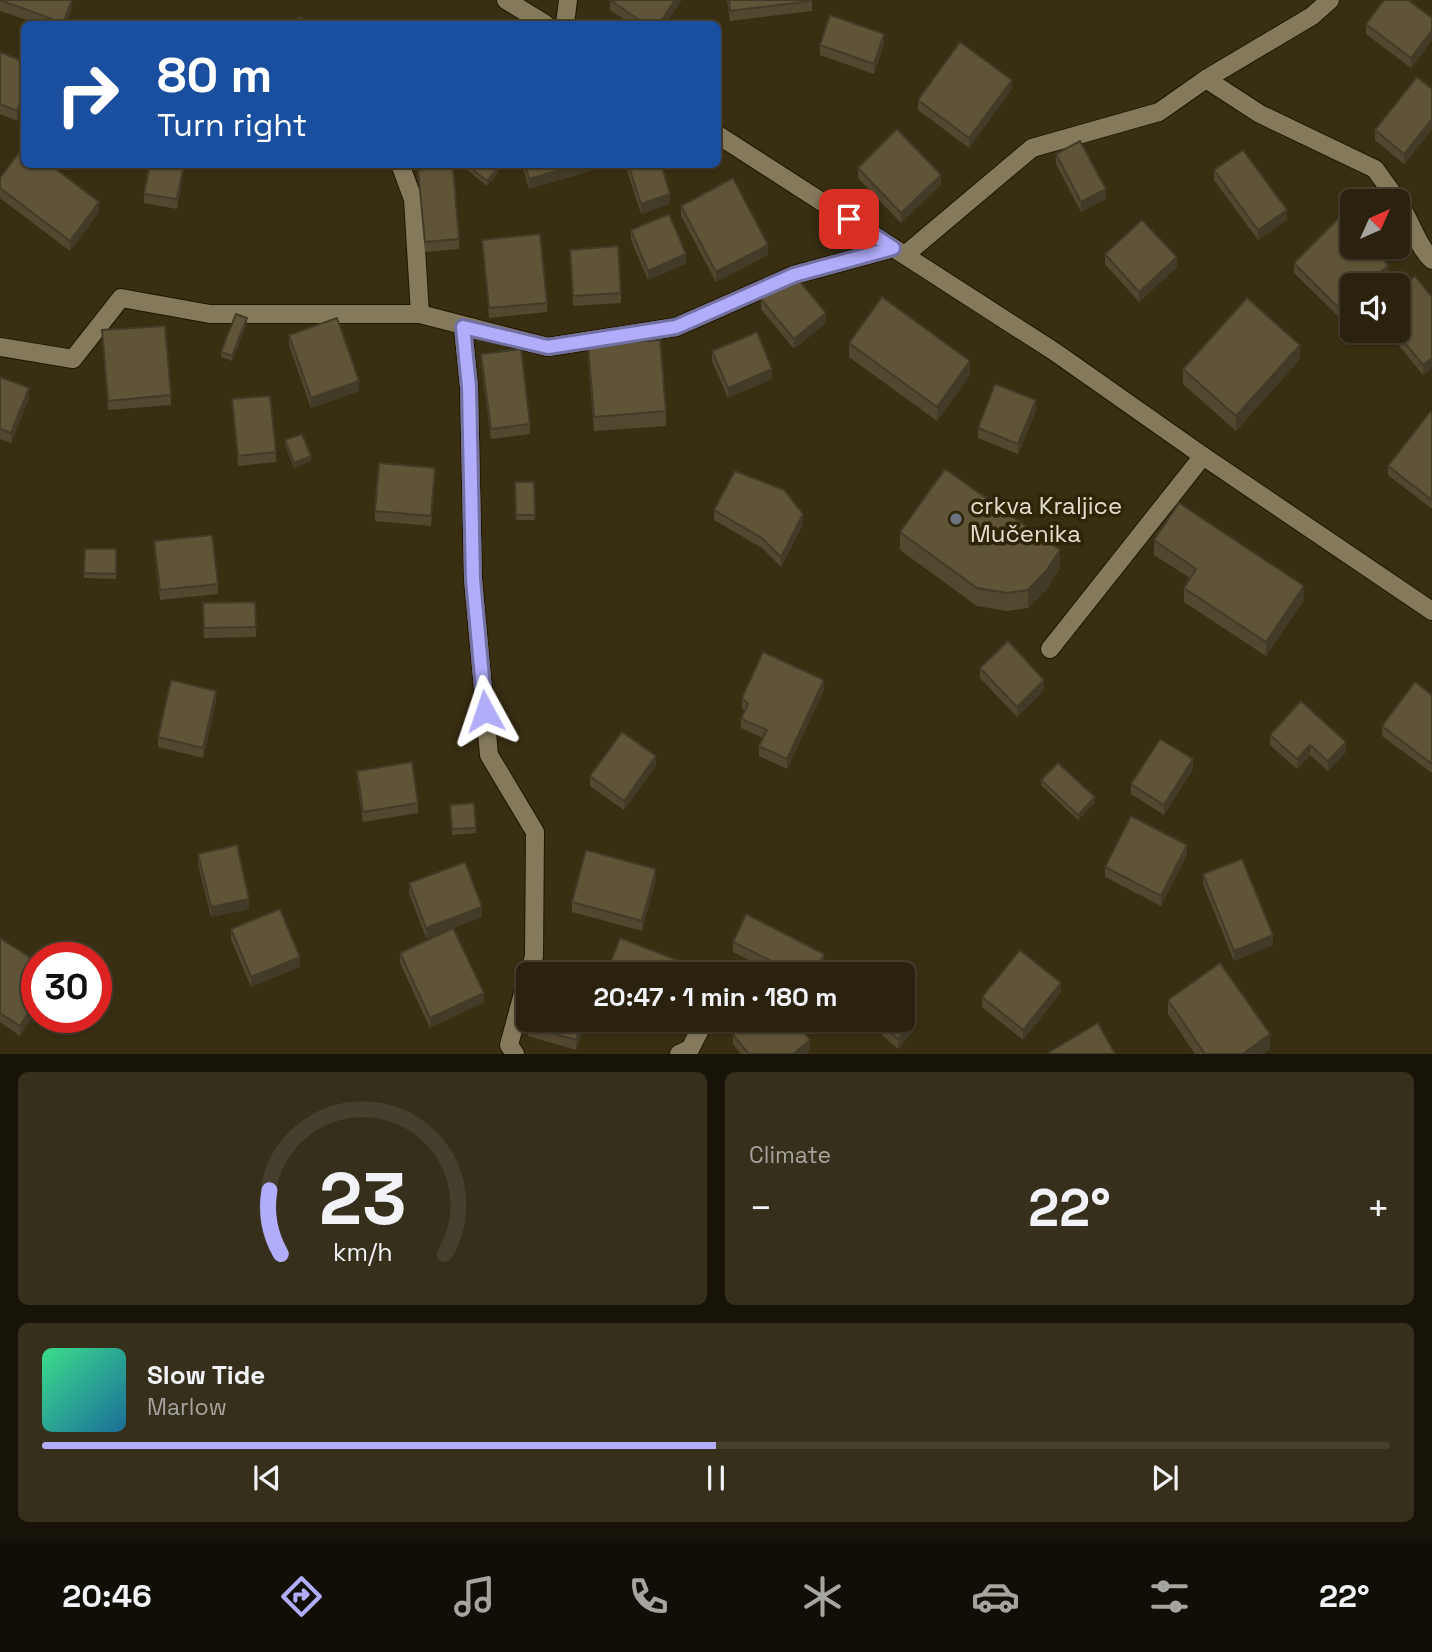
<!DOCTYPE html>
<html lang="en">
<head>
<meta charset="utf-8">
<style>
	:root { --surface:#2a220e; --page:#362f1c; --text:#f1f3f6; --muted:#a5a49e; --line:#463f2e; --accent:#b1adfa }
	body { margin:0; font-family:"Space Grotesk",sans-serif; background:var(--page); color:var(--text); height:100vh; display:flex; flex-direction:column; font-size:26px; white-space:nowrap }
	* { box-sizing:border-box; margin:0 }
	p { font-size:23px; color:var(--muted) }
	.icon { flex:none; width:38px; height:38px; fill:none; stroke:currentColor; stroke-width:2; stroke-linecap:round; stroke-linejoin:round }
	.map { position:relative; height:1054px; overflow:hidden }
	.drawer { display:flex; flex-direction:column; gap:18px; padding:18px; background:#171308; flex:1 }
	.drawer>* { flex:none }
	.guide { position:absolute; left:21px; top:21px; width:700px; height:147px; border-radius:10px; box-shadow:0 2px 5px #0004,0 0 0 2px var(--line); background:#1a4fa0; color:#fff; overflow:hidden }
	.needle { width:46px; rotate:45deg }
	.tools { position:absolute; left:1340px; top:189px; display:grid; gap:14px }
	.tools a { display:grid; place-items:center; width:70px; height:70px; border-radius:10px; background:var(--surface); box-shadow:0 2px 5px #0004,0 0 0 2px var(--line); font-size:35px }
	.speed { position:absolute; left:21px; top:942px; display:flex; gap:14px; font-size:35px; font-weight:700; text-align:center }
	.speed>* { display:grid; place-content:center; width:91px; height:91px; border-radius:50%; background:var(--surface); box-shadow:0 2px 5px #0004,0 0 0 2px var(--line); line-height:1 }
	.speed .limit { border:10px solid #d22; background:#fff; color:#111 }
	.pin { position:absolute; display:grid; place-items:center; width:60px; height:60px; color:#fff; margin:-30px; border-radius:14px; box-shadow:0 4px 10px #0006 }
	.me { position:absolute; width:77px; margin:-38px; rotate:355deg; stroke-linejoin:round; filter:drop-shadow(0 0 5px #0008) }
	.turn { display:flex; align-items:center; gap:24px; height:147px; padding:0 21px; font-size:32px }
	.turn .icon { width:91px; height:91px; stroke-width:2.5 }
	.turn b { display:block; font-size:49px; line-height:60px }
	.big { font-size:52px; font-weight:600; line-height:1.1 }
	.drawer .card { flex:1; display:flex; flex-direction:column; justify-content:center; gap:10px; min-width:0; padding:0 24px; border-radius:10px; background:var(--page) }
	.drawer .dial { align-items:center; gap:0 }
	.dial svg { height:182px; overflow:visible; fill:none; stroke:var(--line); stroke-width:7; stroke-linecap:round; text-anchor:middle }
	.dial text { fill:var(--text); stroke:none }
	.song { display:flex; align-items:center; gap:21px }
	.cover { width:84px; height:84px; border-radius:10px; background:linear-gradient(135deg,hsl(150 70% 55%),hsl(200 70% 35%)) }
	.played { height:7px; border-radius:4px; background:linear-gradient(90deg,var(--accent) 50%,var(--line) 50%) }
	.keys { display:flex; justify-content:space-around; direction:ltr }
	.heat { display:flex; justify-content:space-between; align-items:center; font-size:38px; direction:ltr }
	.drawer .tiles { flex:1; display:grid; gap:18px; grid-template-columns:1fr 1fr }
	.card:last-child { grid-column:span 2 }
	.trip { position:absolute; left:516px; top:962px; width:399px; height:70px; border-radius:10px; background:var(--surface); box-shadow:0 2px 5px #0004,0 0 0 2px var(--line); font-weight:600; line-height:70px; text-align:center }
	.dock { display:flex; height:112px; justify-content:space-around; align-items:center; background:#110e06; color:var(--muted) }
	.dock .icon { width:49px; height:49px }
	.dock .selected { color:var(--accent) }
	.dock b { font-size:32px; color:var(--text) }
	.map>svg:first-child { display:block }
</style>
</head>
<body>
<div class="map">
<svg width="1432" height="1054" viewBox="0 0 1432 1054">
	<rect width="100%" height="100%" fill="#382e12"/>
	<g fill="none" stroke-linecap="round" stroke-linejoin="round">
		<defs>
			<g id="minor">
				<polyline points="506,0 545,24"/>
				<polyline points="565,24 568,0"/>
				<polyline points="1206,79 1312,16 1330,0"/>
				<polyline points="718,135 1055,352 1203,456 1432,611"/>
				<polyline points="400,164 413,199 420,314"/>
				<path d="M1398 202C1411 220 1417 246 1432 260"/>
				<polyline points="905,255 1032,148 1159,112 1206,79 1260,114 1375,169 1398,201"/>
				<polyline points="463,327 469,387 473,579 489,755 535,832 534,956 529,975"/>
				<polyline points="0,347 73,359 121,298 210,314 420,314 548,347 676,327 794,275 893,248"/>
				<polyline points="1050,649 1203,456"/>
				<polyline points="729,975 730,972 737,975"/>
				<polyline points="515,1054 509,1045 528,975"/>
				<polyline points="679,1054 690,1049 705,1020"/>
			</g>
		</defs>
		<use href="#minor" stroke="#1f1600" stroke-width="20"/>
		<use href="#minor" stroke="#85795c" stroke-width="18"/>
	</g>
	<g fill="#524830">
		<polygon points="0,0 72,0 72,8 66,24 39,24 0,11"/>
		<polygon points="727,0 812,0 812,11 730,21"/>
		<polygon points="610,1 666,24 631,24 610,10"/>
		<polygon points="1432,18 1432,40 1411,68 1366,34 1366,24"/>
		<polygon points="884,44 874,74 820,55 820,45"/>
		<polygon points="0,52 24,62 17,121 0,114"/>
		<polygon points="1012,89 969,148 918,110 918,100"/>
		<polygon points="1432,89 1432,129 1404,164 1375,140 1375,130"/>
		<polygon points="1056,154 1106,199 1081,212 1056,164"/>
		<polygon points="185,164 177,209 144,203 144,194"/>
		<polygon points="460,164 494,164 498,173 487,186"/>
		<polygon points="522,164 607,164 607,166 529,189"/>
		<polygon points="625,164 661,164 670,204 641,214"/>
		<polygon points="858,168 941,184 901,223 858,178"/>
		<polygon points="418,170 459,239 459,249 425,252"/>
		<polygon points="1214,170 1287,220 1258,240 1214,180"/>
		<polygon points="0,178 99,212 70,251 0,198"/>
		<polygon points="681,206 768,255 716,282 681,216"/>
		<polygon points="631,230 686,264 648,280 631,240"/>
		<polygon points="482,240 547,303 547,312 489,318"/>
		<polygon points="570,250 621,293 621,303 573,306"/>
		<polygon points="1105,254 1177,267 1139,302 1105,264"/>
		<polygon points="1294,263 1388,275 1377,285 1353,285 1342,320 1294,273"/>
		<polygon points="1432,297 1432,368 1423,375 1387,331 1398,331"/>
		<polygon points="761,299 826,323 794,349 761,309"/>
		<polygon points="247,323 232,361 221,357 221,352"/>
		<polygon points="102,330 171,395 171,405 108,410"/>
		<polygon points="289,335 359,391 311,408 289,345"/>
		<polygon points="849,343 970,375 937,421 849,357"/>
		<polygon points="588,345 666,411 666,426 594,431 588,359"/>
		<polygon points="712,351 772,379 728,398 712,361"/>
		<polygon points="481,354 530,424 530,434 491,439 481,364"/>
		<polygon points="1300,359 1236,431 1183,384 1183,369"/>
		<polygon points="0,377 29,398 11,443 0,439"/>
		<polygon points="232,399 276,452 276,462 238,466"/>
		<polygon points="1036,410 1018,454 978,438 978,428"/>
		<polygon points="1432,413 1432,509 1388,475 1388,466"/>
		<polygon points="285,440 311,461 294,468 285,445"/>
		<polygon points="435,478 431,526 375,521 375,511"/>
		<polygon points="515,482 534,482 535,520 516,520"/>
		<polygon points="714,510 803,524 781,567 762,548 714,520"/>
		<polygon points="900,532 1060,568 1046,590 1028,608 1007,611 977,606 900,550"/>
		<polygon points="1154,540 1304,600 1266,656 1184,602 1184,588 1190,578 1154,555"/>
		<polygon points="154,541 218,584 218,594 160,600 154,551"/>
		<polygon points="85,549 116,549 116,579 84,578"/>
		<polygon points="255,602 256,637 204,638 203,603"/>
		<polygon points="980,668 1044,690 1017,717 980,678"/>
		<polygon points="824,690 787,769 759,756 759,746 763,738 741,728 741,719 745,711 742,708 742,698"/>
		<polygon points="1432,695 1432,773 1382,736 1382,726"/>
		<polygon points="216,701 203,758 158,747 158,737"/>
		<polygon points="1270,735 1346,752 1328,771 1310,755 1297,769 1270,745"/>
		<polygon points="656,766 624,810 590,786 590,776"/>
		<polygon points="1193,769 1164,815 1131,794 1131,784"/>
		<polygon points="357,771 418,803 418,813 363,822 357,781"/>
		<polygon points="1041,780 1095,802 1078,820 1041,785"/>
		<polygon points="474,803 476,833 452,835 450,810"/>
		<polygon points="198,854 249,909 211,917 198,864"/>
		<polygon points="1187,855 1161,906 1105,877 1105,867"/>
		<polygon points="1203,874 1273,945 1234,961 1203,884"/>
		<polygon points="656,879 642,931 572,912 572,902"/>
		<polygon points="409,883 482,917 426,938 409,893"/>
		<polygon points="231,929 300,967 251,987 231,939"/>
		<polygon points="0,938 37,962 20,1036 0,1022"/>
		<polygon points="733,942 824,963 819,975 779,975 733,952"/>
		<polygon points="400,953 484,1002 430,1028 400,963"/>
		<polygon points="1061,992 1023,1040 982,1007 982,997"/>
		<polygon points="1168,1000 1270,1049 1263,1054 1195,1054 1168,1014"/>
		<polygon points="585,1020 576,1050 528,1036 528,1026"/>
		<polygon points="865,1020 903,1020 915,1029 898,1049"/>
		<polygon points="733,1035 810,1050 805,1054 741,1054 733,1044"/>
	</g>
	<g fill="#423b27">
		<polygon points="72,0 72,8 66,24 63,24"/>
		<polygon points="675,0 682,0 666,24 659,24"/>
		<polygon points="1432,30 1432,40 1411,68 1411,58"/>
		<polygon points="884,34 884,44 874,74 874,64"/>
		<polygon points="1012,80 1012,89 969,148 969,138"/>
		<polygon points="24,93 24,103 17,121 17,111"/>
		<polygon points="1432,119 1432,129 1404,164 1404,154"/>
		<polygon points="184,164 185,164 177,209 177,199"/>
		<polygon points="580,164 607,164 607,166 529,189 529,179"/>
		<polygon points="498,168 498,173 487,186 487,181"/>
		<polygon points="941,175 941,184 901,223 901,213"/>
		<polygon points="1106,189 1106,199 1081,212 1081,202"/>
		<polygon points="670,194 670,204 641,214 641,204"/>
		<polygon points="99,202 99,212 70,251 70,241"/>
		<polygon points="1287,210 1287,220 1258,240 1258,230"/>
		<polygon points="768,245 768,255 716,282 716,272"/>
		<polygon points="686,254 686,264 648,280 648,271"/>
		<polygon points="1177,257 1177,267 1139,302 1139,292"/>
		<polygon points="1388,265 1388,275 1377,285 1367,285"/>
		<polygon points="1353,300 1353,310 1342,320 1342,311"/>
		<polygon points="826,313 826,323 794,349 794,339"/>
		<polygon points="247,318 247,323 232,361 232,356"/>
		<polygon points="1300,345 1300,359 1236,431 1236,416"/>
		<polygon points="1432,358 1432,368 1423,375 1423,365"/>
		<polygon points="970,361 970,375 937,421 937,407"/>
		<polygon points="772,369 772,379 728,398 728,388"/>
		<polygon points="359,381 359,391 311,408 311,398"/>
		<polygon points="29,388 29,398 11,443 11,433"/>
		<polygon points="1036,400 1036,410 1018,454 1018,444"/>
		<polygon points="311,456 311,461 294,468 294,463"/>
		<polygon points="803,514 803,524 781,567 781,557"/>
		<polygon points="1060,550 1060,568 1046,590 1028,608 1028,590"/>
		<polygon points="1304,586 1304,600 1266,656 1266,642"/>
		<polygon points="824,680 824,690 787,769 787,759"/>
		<polygon points="1044,680 1044,690 1017,717 1017,707"/>
		<polygon points="216,691 216,701 203,758 203,748"/>
		<polygon points="1346,742 1346,752 1328,771 1328,761"/>
		<polygon points="1310,745 1310,755 1297,769 1297,759"/>
		<polygon points="656,756 656,766 624,810 624,801"/>
		<polygon points="1193,759 1193,769 1164,815 1164,805"/>
		<polygon points="1095,797 1095,802 1078,820 1078,815"/>
		<polygon points="1187,845 1187,855 1161,906 1161,896"/>
		<polygon points="656,869 656,879 642,931 642,921"/>
		<polygon points="249,899 249,909 211,917 211,907"/>
		<polygon points="482,907 482,917 426,938 426,928"/>
		<polygon points="1273,935 1273,945 1234,961 1234,951"/>
		<polygon points="824,954 824,963 819,975 814,975"/>
		<polygon points="300,957 300,967 251,987 251,977"/>
		<polygon points="685,963 685,975 681,975"/>
		<polygon points="1061,983 1061,992 1023,1040 1023,1030"/>
		<polygon points="484,993 484,1002 430,1028 430,1018"/>
		<polygon points="37,1000 37,1010 20,1036 20,1026"/>
		<polygon points="915,1019 915,1029 898,1049 898,1039"/>
		<polygon points="582,1020 585,1020 576,1050 576,1040"/>
		<polygon points="1270,1034 1270,1049 1263,1054 1243,1054"/>
		<polygon points="810,1040 810,1050 805,1054 793,1054"/>
	</g>
	<g fill="#5f5438" stroke="#423b27" stroke-width="2">
		<polygon points="0,0 72,0 63,23"/>
		<polygon points="610,0 675,0 659,24 645,24"/>
		<polygon points="729,0 812,0 812,1 730,11"/>
		<polygon points="1384,0 1408,0 1432,18 1432,30 1411,58 1366,24"/>
		<polygon points="830,15 884,34 874,64 820,45"/>
		<polygon points="301,17 306,24 287,24"/>
		<polygon points="960,42 1012,80 969,138 918,100"/>
		<polygon points="0,52 24,62 24,93 17,111 0,104"/>
		<polygon points="1417,77 1432,89 1432,119 1404,154 1375,130"/>
		<polygon points="897,129 941,175 901,213 858,168"/>
		<polygon points="1080,141 1106,189 1081,202 1056,154"/>
		<polygon points="24,146 24,164 49,164 99,202 70,241 0,188 0,178"/>
		<polygon points="1243,150 1287,210 1258,230 1214,170"/>
		<polygon points="150,164 184,164 177,199 144,194"/>
		<polygon points="466,164 494,164 498,168 487,181"/>
		<polygon points="525,164 580,164 529,179"/>
		<polygon points="628,164 661,164 670,194 641,204"/>
		<polygon points="453,167 459,239 425,242 418,170"/>
		<polygon points="733,178 768,245 716,272 681,206"/>
		<polygon points="669,214 686,254 648,271 631,230"/>
		<polygon points="1340,217 1353,229 1353,247 1370,247 1388,265 1367,285 1353,285 1353,300 1342,311 1294,263"/>
		<polygon points="1142,220 1177,257 1139,292 1105,254"/>
		<polygon points="540,234 547,303 489,308 482,240"/>
		<polygon points="618,246 621,293 573,296 570,250"/>
		<polygon points="793,273 826,313 794,339 761,299"/>
		<polygon points="1415,276 1432,297 1432,358 1423,365 1395,331 1398,331 1398,290"/>
		<polygon points="882,297 970,361 937,407 849,343"/>
		<polygon points="1247,298 1300,345 1236,416 1183,369"/>
		<polygon points="236,314 247,318 232,356 221,352"/>
		<polygon points="337,318 359,381 311,398 289,335"/>
		<polygon points="165,326 171,395 108,401 102,330"/>
		<polygon points="757,332 772,369 728,388 712,351"/>
		<polygon points="660,340 666,411 594,417 588,345"/>
		<polygon points="521,349 530,424 491,429 481,354"/>
		<polygon points="0,377 29,388 11,433 0,429"/>
		<polygon points="995,384 1036,400 1018,444 978,428"/>
		<polygon points="270,396 276,452 238,456 232,399"/>
		<polygon points="1430,412 1432,413 1432,500 1388,466"/>
		<polygon points="302,434 311,456 294,463 285,440"/>
		<polygon points="379,463 435,468 431,516 375,511"/>
		<polygon points="945,469 1060,550 1046,571 1028,590 1007,593 977,588 900,532"/>
		<polygon points="735,471 784,490 803,514 781,557 762,538 714,510"/>
		<polygon points="515,482 534,482 535,515 516,515"/>
		<polygon points="1179,503 1304,586 1266,642 1184,588 1196,569 1154,540"/>
		<polygon points="212,535 218,584 160,590 154,541"/>
		<polygon points="85,549 116,549 116,574 84,573"/>
		<polygon points="255,602 256,627 204,628 203,603"/>
		<polygon points="1008,641 1044,680 1017,707 980,668"/>
		<polygon points="763,652 824,680 787,759 759,746 767,730 741,719 748,704 742,698"/>
		<polygon points="171,680 216,691 203,748 158,737"/>
		<polygon points="1415,682 1432,695 1432,764 1382,726"/>
		<polygon points="1301,701 1346,742 1328,761 1310,745 1297,759 1270,735"/>
		<polygon points="622,732 656,756 624,801 590,776"/>
		<polygon points="1160,739 1193,759 1164,805 1131,784"/>
		<polygon points="412,762 418,803 363,812 357,771"/>
		<polygon points="1058,763 1095,797 1078,815 1041,780"/>
		<polygon points="474,803 476,828 452,829 450,805"/>
		<polygon points="1131,816 1187,845 1161,896 1105,867"/>
		<polygon points="237,845 249,899 211,907 198,854"/>
		<polygon points="586,850 656,869 642,921 572,902"/>
		<polygon points="1242,859 1273,935 1234,951 1203,874"/>
		<polygon points="465,862 482,907 426,928 409,883"/>
		<polygon points="280,909 300,957 251,977 231,929"/>
		<polygon points="746,914 824,954 814,975 799,975 733,942"/>
		<polygon points="453,928 484,993 430,1018 400,953"/>
		<polygon points="0,938 37,962 37,1000 20,1026 0,1013"/>
		<polygon points="620,938 685,963 681,975 606,975"/>
		<polygon points="1020,950 1061,983 1023,1030 982,997"/>
		<polygon points="1220,963 1270,1034 1243,1054 1205,1054 1168,1000"/>
		<polygon points="903,1008 915,1019 898,1039 876,1020 903,1020"/>
		<polygon points="530,1020 582,1020 576,1040 528,1026"/>
		<polygon points="751,1020 794,1020 810,1040 793,1054 749,1054 733,1035"/>
		<polygon points="1098,1023 1115,1054 1050,1054 1049,1052"/>
	</g>
	<g fill="none" stroke-linecap="round" stroke-linejoin="round">
		<defs>
			<polyline id="route" points="485,711 473,579 469,387 463,327 548,347 676,327 794,275 893,248 849,219"/>
		</defs>
		<use href="#route" stroke="#7370a2" stroke-width="18"/>
		<use href="#route" stroke="#b1adfa" stroke-width="12"/>
	</g>
	<circle fill="#6b7280" stroke="#2e2407" stroke-width="2.5" cx="956" cy="519" r="7"/>
	<g text-anchor="middle" dominant-baseline="central" stroke-width="7" stroke-linejoin="round" paint-order="stroke">
		<g font-size="24" fill="#e4dece" stroke="#2e2407" text-anchor="start">
			<text x="970" y="505">crkva Kraljice<tspan x="970" dy="28">Mučenika</tspan></text>
		</g>
	</g>
</svg>
<div class="tools">
<a><svg class="needle" viewBox="-14 -14 28 28"><path d="M0-13l5 13h-10z" fill="#e53935"/><path d="M0 13l5-13h-10z" fill="#a5a49e"/></svg></a>
<a><svg class="icon" aria-label="sound" viewBox="0 0 24 24"><path d="M4 9h4l5-4v14l-5-4H4zM17 9q2 3 0 6"/></svg></a>
</div>
<div class="speed"><div class="limit">30</div></div>
<div class="pin" style="left:849px;top:219px;background:#d93025"><svg class="icon" aria-label="arrive" viewBox="0 0 24 24"><path d="M6 21V4h12l-3 4 3 4H6"/></svg></div>
<svg class="me" style="left:485px;top:711px" viewBox="-20 -20 40 40"><path d="M0-17L14 15 0 8-14 15z" fill="#b1adfa" stroke="#fff" stroke-width="4"/></svg>
<div class="trip">20:47 · 1 min · 180 m</div>
<div class="guide">
<div class="turn"><svg class="icon" aria-label="right" viewBox="0 0 24 24"><path d="M7 20v-9h11M14 6l5 5-5 5"/></svg><div><b>80 m</b>Turn right</div></div>
</div>
</div>
<section class="drawer">
<div class="tiles">
<div class="card dial"><svg viewBox="0 0 100 80">
<path d="M14 69A42 42 0 1 1 86 69"/>
<path d="M14 69A42 42 0 0 1 9 41" stroke="#b1adfa"/>
<text x="50" y="56" font-size="32" font-weight="700">23</text>
<text x="50" y="72" font-size="11">km/h</text>
</svg></div>
<div class="card"><p>Climate</p>
<div class="heat"><a>−</a><b class="big">22°</b><a>+</a></div>
</div>
<div class="card">
<div class="song"><i class="cover"></i><div><b>Slow Tide</b><p>Marlow</p></div></div>
<div class="played"></div>
<div class="keys"><svg class="icon" aria-label="previous" viewBox="0 0 24 24"><path d="M18 5L8 12l10 7zM5 5v14"/></svg><svg class="icon" aria-label="pause" viewBox="0 0 24 24"><path d="M8 5v14M16 5v14"/></svg><svg class="icon" aria-label="next" viewBox="0 0 24 24"><path d="M6 5l10 7-10 7zM19 5v14"/></svg></div>
</div>
</div>
</section>
<nav class="dock">
<b>20:46</b>
<svg class="icon selected" aria-label="directions" viewBox="0 0 24 24"><path d="M12 3l9 9-9 9-9-9zM9 14v-3h6M13 9l2 2-2 2"/></svg>
<svg class="icon" aria-label="music" viewBox="0 0 24 24"><path d="M9 18V5l10-2v13"/><circle cx="6" cy="18" r="3"/><circle cx="16" cy="16" r="3"/></svg>
<svg class="icon" aria-label="phone" viewBox="0 0 24 24"><path d="M5 4h4l2 5-3 2q2 4 5 5l2-3 5 2v4C11 20 4 13 5 4z"/></svg>
<svg class="icon" aria-label="climate" viewBox="0 0 24 24"><path d="M12 3v18M4 7l16 10M4 17L20 7"/></svg>
<svg class="icon" aria-label="car" viewBox="0 0 24 24"><path d="M5 17H2v-5l4-1 3-4h7l3 4 3 1v5h-3M9 17h6M6 11h13"/><circle cx="7" cy="17" r="2"/><circle cx="17" cy="17" r="2"/></svg>
<svg class="icon" aria-label="filters" viewBox="0 0 24 24"><path d="M4 7h16M4 17h16"/><circle cx="9" cy="7" r="2"/><circle cx="15" cy="17" r="2"/></svg>
<b>22°</b>
</nav>
</body>
</html>
